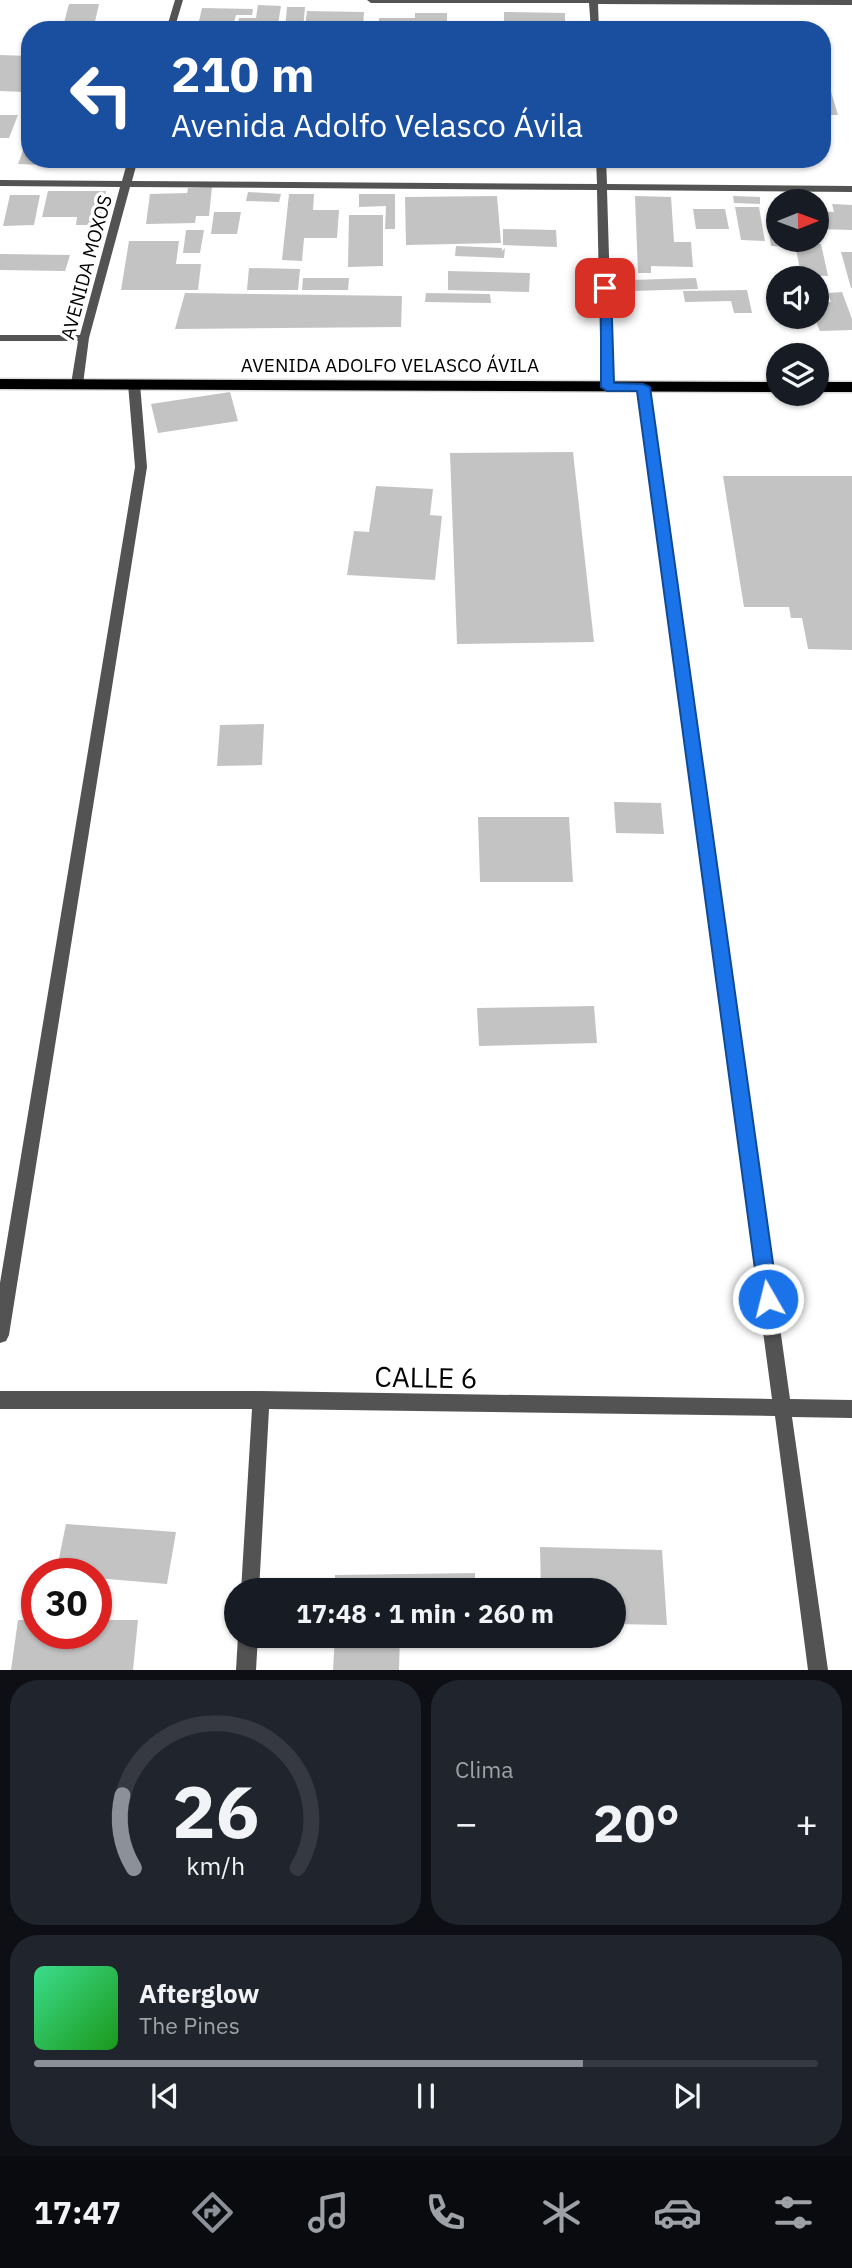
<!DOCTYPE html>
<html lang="es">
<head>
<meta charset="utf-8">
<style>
	:root { --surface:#171b24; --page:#20242c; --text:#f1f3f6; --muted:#9ea1a6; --line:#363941; --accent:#8c9099 }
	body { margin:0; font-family:"IBM Plex Sans",sans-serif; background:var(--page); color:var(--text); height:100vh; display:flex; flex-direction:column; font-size:26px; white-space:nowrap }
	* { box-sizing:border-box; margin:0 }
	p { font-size:23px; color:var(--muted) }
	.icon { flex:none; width:38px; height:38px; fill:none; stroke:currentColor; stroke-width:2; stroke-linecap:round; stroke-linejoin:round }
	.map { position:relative; height:1670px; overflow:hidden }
	.panel { display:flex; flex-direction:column; gap:10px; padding:10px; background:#0d0f14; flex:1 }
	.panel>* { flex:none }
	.guide { position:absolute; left:21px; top:21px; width:810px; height:147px; border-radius:28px; box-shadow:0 2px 5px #0004; background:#1a4fa0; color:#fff; overflow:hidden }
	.needle { width:46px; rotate:89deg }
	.tools { position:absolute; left:766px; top:189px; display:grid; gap:14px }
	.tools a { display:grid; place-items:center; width:63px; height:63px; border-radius:50%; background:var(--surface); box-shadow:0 2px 5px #0004; font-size:35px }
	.speed { position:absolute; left:21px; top:1558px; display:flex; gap:14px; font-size:35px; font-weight:700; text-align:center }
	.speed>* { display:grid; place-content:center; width:91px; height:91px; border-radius:50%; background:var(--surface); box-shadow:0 2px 5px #0004; line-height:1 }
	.speed .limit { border:10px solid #d22; background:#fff; color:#111 }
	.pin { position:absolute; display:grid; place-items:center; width:60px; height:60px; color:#fff; margin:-30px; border-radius:14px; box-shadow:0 4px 10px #0006 }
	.me { position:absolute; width:77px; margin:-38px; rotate:352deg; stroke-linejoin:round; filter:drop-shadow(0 0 5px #0008) }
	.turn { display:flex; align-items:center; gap:24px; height:147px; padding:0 35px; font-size:32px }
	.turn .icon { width:91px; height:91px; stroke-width:2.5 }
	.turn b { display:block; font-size:49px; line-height:60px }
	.big { font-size:52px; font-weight:800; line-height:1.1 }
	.panel .tile { flex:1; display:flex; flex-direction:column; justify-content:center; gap:10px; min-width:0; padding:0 24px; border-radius:28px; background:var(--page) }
	.panel .dial { align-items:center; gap:0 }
	.dial svg { height:182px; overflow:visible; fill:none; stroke:var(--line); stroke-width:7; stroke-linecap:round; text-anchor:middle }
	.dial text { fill:var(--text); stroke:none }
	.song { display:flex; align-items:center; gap:21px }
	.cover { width:84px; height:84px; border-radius:10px; background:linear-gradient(135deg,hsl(150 70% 55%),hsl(120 70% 35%)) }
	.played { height:7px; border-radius:4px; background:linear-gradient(90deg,var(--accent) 70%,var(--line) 70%) }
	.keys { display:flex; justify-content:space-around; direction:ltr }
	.heat { display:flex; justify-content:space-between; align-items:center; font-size:38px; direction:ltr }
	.panel .tiles { flex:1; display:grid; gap:10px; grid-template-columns:1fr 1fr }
	.tile:last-child { grid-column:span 2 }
	.trip { position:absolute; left:224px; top:1578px; width:402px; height:70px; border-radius:35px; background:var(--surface); box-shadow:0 2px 5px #0004; font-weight:800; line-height:70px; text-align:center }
	.tab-bar { display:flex; height:112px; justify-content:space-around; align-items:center; background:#090b0e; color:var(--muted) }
	.tab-bar .icon { width:49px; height:49px }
	.tab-bar .on { color:var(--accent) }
	.tab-bar b { font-size:32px; color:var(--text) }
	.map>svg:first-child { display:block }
</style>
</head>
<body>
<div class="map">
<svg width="852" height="1670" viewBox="0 0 852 1670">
	<rect width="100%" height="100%" fill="#fff"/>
	<g fill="#c3c3c3">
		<polygon points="69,4 99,4 93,30 62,30"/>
		<polygon points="258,5 281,6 277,30 237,30 239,18 256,18"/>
		<polygon points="287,7 305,7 303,30 285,30"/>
		<polygon points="202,8 253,9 252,15 236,15 234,22 199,21"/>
		<polygon points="307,11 364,12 363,26 305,26"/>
		<polygon points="504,12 565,13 565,27 504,26"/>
		<polygon points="415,13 447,13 447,27 495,27 495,30 378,30 379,18 415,18"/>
		<polygon points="199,23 232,23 231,30 197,30"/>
		<polygon points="0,55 30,56 30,70 22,70 30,71 25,92 0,91"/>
		<polygon points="822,88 830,88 838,115 822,115"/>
		<polygon points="0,115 18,115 9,138 0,138"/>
		<polygon points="30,116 30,159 46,159 44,165 18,164 29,135 22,135"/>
		<polygon points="212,187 209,216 196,216 195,223 146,224 150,194 187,193 188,188"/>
		<polygon points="48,191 106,191 101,217 92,217 91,225 76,225 77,217 42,217"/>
		<polygon points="248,192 281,194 279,202 246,201"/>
		<polygon points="289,194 314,194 313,210 339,210 337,238 304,238 302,261 282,260"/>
		<polygon points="359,194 395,194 395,229 385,229 386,206 359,207"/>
		<polygon points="10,195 40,195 34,225 3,226"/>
		<polygon points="497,196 501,243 406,245 405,197"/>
		<polygon points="635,196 671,197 674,242 691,242 693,267 651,266 651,273 638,273"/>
		<polygon points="733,196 760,197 760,204 734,203"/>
		<polygon points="832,204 852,205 852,230 817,229 817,211 834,212"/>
		<polygon points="735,207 759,207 765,241 741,240"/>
		<polygon points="693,209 725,209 729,229 696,229"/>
		<polygon points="214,212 241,212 237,234 211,234"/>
		<polygon points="349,215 383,215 383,266 348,267"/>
		<polygon points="768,227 779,228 779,240 790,240 792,247 771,246"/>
		<polygon points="503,229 556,230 557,247 503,245"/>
		<polygon points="186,230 204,230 200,253 183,253"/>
		<polygon points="129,241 179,241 176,264 201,264 198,290 121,290"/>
		<polygon points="795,244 821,244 828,276 801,275"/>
		<polygon points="456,246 502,248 502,251 505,248 504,258 455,256"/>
		<polygon points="841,252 852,252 852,288 851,288"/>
		<polygon points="0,254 70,255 65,271 0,270"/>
		<polygon points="249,268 300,269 298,290 247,290"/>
		<polygon points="448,271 530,273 529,292 448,290"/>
		<polygon points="303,278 349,278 348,290 302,290"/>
		<polygon points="696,278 698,289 633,291 631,280"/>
		<polygon points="747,290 752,313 734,313 731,301 685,302 683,291"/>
		<polygon points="842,292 852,319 852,330 820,331 816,322 799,322 797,317 817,317 817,303 831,302 828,293"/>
		<polygon points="185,293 402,296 401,327 175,329"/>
		<polygon points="426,293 490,294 491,303 425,302"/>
		<polygon points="230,392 238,421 158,433 151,404"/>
		<polygon points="573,452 594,642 457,644 450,453"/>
		<polygon points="723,476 852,476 852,650 808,649 802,618 791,618 789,607 744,607"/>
		<polygon points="376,486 433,489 430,515 442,516 435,580 347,575 354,531 369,532"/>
		<polygon points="264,724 262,765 217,766 220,725"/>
		<polygon points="614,802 661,803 664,834 616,833"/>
		<polygon points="478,817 569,817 573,882 480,882"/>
		<polygon points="594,1006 597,1043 479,1046 477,1008"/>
		<polygon points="66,1524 176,1532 167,1584 96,1578 96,1573 56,1573"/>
		<polygon points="540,1547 662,1550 667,1625 614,1624 614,1591 541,1591"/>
		<polygon points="475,1573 475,1591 335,1591 335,1575"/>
		<polygon points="18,1620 37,1620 37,1633 96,1633 96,1620 138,1620 133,1670 11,1670"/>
		<polygon points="335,1636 400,1636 399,1670 333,1670"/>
	</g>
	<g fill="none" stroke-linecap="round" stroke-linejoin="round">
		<defs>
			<g id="highway">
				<polygon points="0,379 779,382 779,392 0,389"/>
				<rect x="817" y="382" width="35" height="10"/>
			</g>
		</defs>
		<use href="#highway" stroke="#dbdbdb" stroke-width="3"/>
		<g fill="#535353" fill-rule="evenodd">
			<polygon points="175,0 183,0 174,30 166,30"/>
			<polygon points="367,0 852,0 852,5 598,4 599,30 591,30 589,3 371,3"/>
			<polygon points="128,159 138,159 132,181 597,184 596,159 606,159 607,184 852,186 852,192 607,190 613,387 607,390 601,387 597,190 130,187 89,338 83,384 77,387 71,384 78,341 0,341 0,335 80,335 120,187 0,186 0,180 122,181"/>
			<polygon points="134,381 140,384 147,467 9,1335 6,1341 0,1343 0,1283 135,467 128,384"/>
			<polygon points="643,384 649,387 790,1399 852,1400 852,1418 792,1417 828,1670 808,1670 775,1416 269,1409 259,1591 241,1591 252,1409 0,1409 0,1391 261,1391 772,1399 637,387"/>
			<polygon points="238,1636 258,1636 256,1670 236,1670"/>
		</g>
		<use href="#highway" fill="#000" fill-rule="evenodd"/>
	</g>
	<polygon fill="#1a73e8" stroke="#114b97" stroke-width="2" points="601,285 611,288 614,383 643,384 650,387 778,1299 775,1306 768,1308 762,1306 759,1299 637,391 607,391 601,387"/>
	<g text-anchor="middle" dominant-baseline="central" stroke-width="7" stroke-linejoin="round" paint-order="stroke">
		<g font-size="19" fill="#000" stroke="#fff">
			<text transform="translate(86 267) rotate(-75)">AVENIDA MOXOS</text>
			<text x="390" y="365">AVENIDA ADOLFO VELASCO ÁVILA</text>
		</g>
		<g font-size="28" fill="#000" stroke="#fff">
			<text transform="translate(426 1377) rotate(1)">CALLE 6</text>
		</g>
	</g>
</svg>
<div class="tools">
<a><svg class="needle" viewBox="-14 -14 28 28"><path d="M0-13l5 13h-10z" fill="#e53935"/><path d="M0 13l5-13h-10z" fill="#9ea1a6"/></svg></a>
<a><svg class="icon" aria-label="sound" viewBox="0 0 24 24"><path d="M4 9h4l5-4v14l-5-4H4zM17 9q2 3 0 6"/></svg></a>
<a><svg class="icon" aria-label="layers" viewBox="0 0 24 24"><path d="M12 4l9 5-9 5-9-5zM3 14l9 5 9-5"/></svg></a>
</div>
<div class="speed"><div class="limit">30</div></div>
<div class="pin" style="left:605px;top:288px;background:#d93025"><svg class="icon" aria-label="arrive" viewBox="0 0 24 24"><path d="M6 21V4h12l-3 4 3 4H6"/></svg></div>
<svg class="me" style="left:768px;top:1299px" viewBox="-20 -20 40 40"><circle r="17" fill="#1a73e8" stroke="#fff" stroke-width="3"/><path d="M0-11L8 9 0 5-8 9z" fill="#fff"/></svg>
<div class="trip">17:48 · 1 min · 260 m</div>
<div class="guide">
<div class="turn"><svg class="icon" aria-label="left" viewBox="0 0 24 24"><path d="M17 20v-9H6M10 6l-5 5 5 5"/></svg><div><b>210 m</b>Avenida Adolfo Velasco Ávila</div></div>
</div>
</div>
<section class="panel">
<div class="tiles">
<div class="tile dial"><svg viewBox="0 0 100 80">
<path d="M14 69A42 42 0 1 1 86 69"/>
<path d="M14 69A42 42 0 0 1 9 37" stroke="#8c9099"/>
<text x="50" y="56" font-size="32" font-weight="700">26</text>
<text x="50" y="72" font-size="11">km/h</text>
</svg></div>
<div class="tile"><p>Clima</p>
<div class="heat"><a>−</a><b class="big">20°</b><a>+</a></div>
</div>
<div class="tile">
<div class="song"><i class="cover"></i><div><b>Afterglow</b><p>The Pines</p></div></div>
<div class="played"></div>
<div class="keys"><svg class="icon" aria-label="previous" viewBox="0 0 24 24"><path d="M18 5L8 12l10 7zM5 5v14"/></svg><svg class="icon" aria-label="pause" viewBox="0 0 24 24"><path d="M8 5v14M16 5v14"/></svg><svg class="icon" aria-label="next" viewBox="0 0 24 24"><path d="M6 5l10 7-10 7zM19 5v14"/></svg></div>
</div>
</div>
</section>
<nav class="tab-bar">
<b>17:47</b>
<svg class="icon on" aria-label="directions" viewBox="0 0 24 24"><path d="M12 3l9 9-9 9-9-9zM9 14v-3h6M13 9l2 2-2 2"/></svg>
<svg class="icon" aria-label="music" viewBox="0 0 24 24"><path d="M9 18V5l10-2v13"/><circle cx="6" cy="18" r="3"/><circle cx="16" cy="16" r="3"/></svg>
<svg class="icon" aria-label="phone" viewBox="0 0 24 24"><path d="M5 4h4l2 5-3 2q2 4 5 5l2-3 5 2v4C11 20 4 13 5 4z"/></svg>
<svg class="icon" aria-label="climate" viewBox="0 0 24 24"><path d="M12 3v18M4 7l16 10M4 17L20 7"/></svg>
<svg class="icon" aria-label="car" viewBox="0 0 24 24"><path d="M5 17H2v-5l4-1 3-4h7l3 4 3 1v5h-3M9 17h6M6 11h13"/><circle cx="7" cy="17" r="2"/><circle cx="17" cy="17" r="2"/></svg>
<svg class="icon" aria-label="filters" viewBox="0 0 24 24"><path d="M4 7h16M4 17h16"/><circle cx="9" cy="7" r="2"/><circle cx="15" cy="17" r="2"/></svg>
</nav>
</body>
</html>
